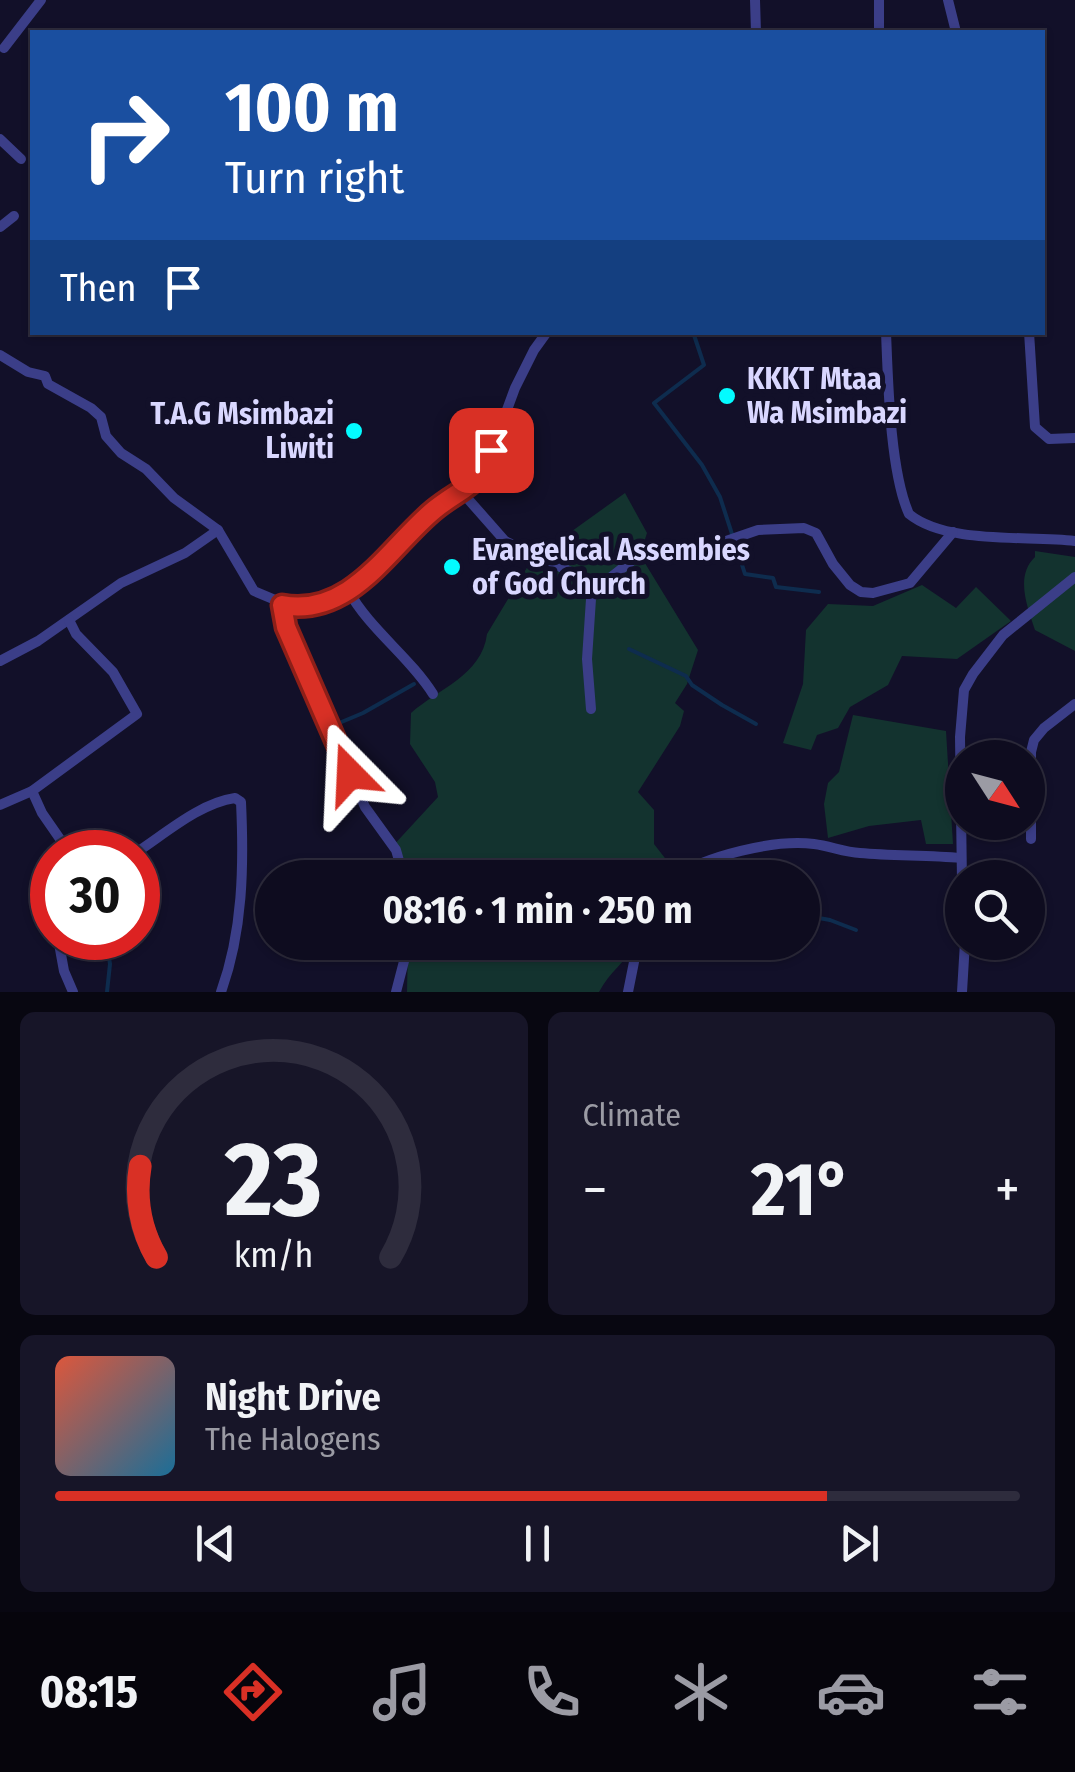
<!DOCTYPE html>
<html lang="en">
<head>
<meta charset="utf-8">
<style>
	:root { --surface:#0e0c1f; --page:#171528; --text:#f1f3f6; --muted:#9b9ba4; --line:#2e2c3d; --accent:#d93025 }
	body { margin:0; font-family:"Fira Sans Condensed",sans-serif; background:var(--page); color:var(--text); height:100vh; display:flex; flex-direction:column; font-size:38px; white-space:nowrap }
	* { box-sizing:border-box; margin:0 }
	p { font-size:32px; color:var(--muted) }
	.icon { flex:none; width:55px; height:55px; fill:none; stroke:currentColor; stroke-width:2; stroke-linecap:round; stroke-linejoin:round }
	.map { position:relative; height:992px; overflow:hidden }
	.side { display:flex; flex-direction:column; gap:20px; padding:20px; background:#080711; flex:1 }
	.side>* { flex:none }
	.banner { position:absolute; left:30px; top:30px; width:1015px; height:305px; border-radius:0px; box-shadow:0 2px 8px #0004,0 0 0 2px var(--line); background:#1a4fa0; color:#fff; overflow:hidden }
	.needle { width:65px; rotate:126deg }
	.buttons { position:absolute; left:945px; top:740px; display:grid; gap:20px }
	.buttons a { display:grid; place-items:center; width:100px; height:100px; border-radius:50%; background:var(--surface); box-shadow:0 2px 8px #0004,0 0 0 2px var(--line); font-size:50px }
	.speed { position:absolute; left:30px; top:830px; display:flex; gap:20px; font-size:50px; font-weight:700; text-align:center }
	.speed>* { display:grid; place-content:center; width:130px; height:130px; border-radius:50%; background:var(--surface); box-shadow:0 2px 8px #0004,0 0 0 2px var(--line); line-height:1 }
	.speed .limit { border:15px solid #d22; background:#fff; color:#111 }
	.pin { position:absolute; display:grid; place-items:center; width:85px; height:85px; color:#fff; margin:-42px; border-radius:20px; box-shadow:0 5px 15px #0006 }
	.me { position:absolute; width:110px; margin:-55px; rotate:339deg; stroke-linejoin:round; filter:drop-shadow(0 0 8px #0008) }
	.turn { display:flex; align-items:center; gap:35px; height:210px; padding:0 30px; font-size:45px }
	.turn .icon { width:130px; height:130px; stroke-width:2.5 }
	.turn b { display:block; font-size:70px; line-height:85px }
	.then { display:flex; align-items:center; height:95px; padding:0 30px; background:#0003; gap:20px; font-size:38px }
	.big { font-size:75px; font-weight:700; line-height:1.1 }
	.side .tile { flex:1; display:flex; flex-direction:column; justify-content:center; gap:15px; min-width:0; padding:0 35px; border-radius:15px; background:var(--page) }
	.side .dial { align-items:center; gap:0 }
	.dial svg { height:260px; overflow:visible; fill:none; stroke:var(--line); stroke-width:7; stroke-linecap:round; text-anchor:middle }
	.dial text { fill:var(--text); stroke:none }
	.song { display:flex; align-items:center; gap:30px }
	.cover { width:120px; height:120px; border-radius:15px; background:linear-gradient(135deg,hsl(10 70% 55%),hsl(200 70% 35%)) }
	.played { height:10px; border-radius:5px; background:linear-gradient(90deg,var(--accent) 80%,var(--line) 80%) }
	.keys { display:flex; justify-content:space-around; direction:ltr }
	.heat { display:flex; justify-content:space-between; align-items:center; font-size:55px; direction:ltr }
	.side .tiles { flex:1; display:grid; gap:20px; grid-template-columns:1fr 1fr }
	.tile:last-child { grid-column:span 2 }
	.trip { position:absolute; left:255px; top:860px; width:565px; height:100px; border-radius:50px; background:var(--surface); box-shadow:0 2px 8px #0004,0 0 0 2px var(--line); font-weight:700; line-height:100px; text-align:center }
	.tab-bar { display:flex; height:160px; justify-content:space-around; align-items:center; background:#06050c; color:var(--muted) }
	.tab-bar .icon { width:70px; height:70px }
	.tab-bar .active { color:var(--accent) }
	.tab-bar b { font-size:45px; color:var(--text) }
	.map>svg:first-child { display:block }
</style>
</head>
<body>
<div class="map">
<svg width="1075" height="992" viewBox="0 0 1075 992">
	<rect width="100%" height="100%" fill="#121029"/>
	<g fill="#13332f">
		<path d="M625 493 647 533 640 555 698 650 687 684 675 703 684 711 680 726 638 792 654 810V844L675 871 671 877H403L391 848 438 797 435 782 410 744 411 713C438 689 482 675 487 634L528 566 547 549Z"/>
		<path d="M1035 551 1075 557V651L1035 630C1027 606 1015 576 1035 557Z"/>
		<polygon points="922,585 956,608 976,587 1011,621 957,659 902,656 888,685 850,707 838,728 817,735 811,750 783,743 803,684 806,630 828,604 873,606"/>
		<polygon points="853,715 946,731 953,844 926,844 921,820 869,826 828,838 824,804 828,783 839,772"/>
		<path d="M408 943H636C625 963 610 971 599 992H407Z"/>
	</g>
	<g fill="none" stroke-linecap="round" stroke-linejoin="round">
		<g stroke="#0e2c4e" stroke-width="4">
			<polyline points="693,332 704,365 654,403 702,465 720,497 745,574 773,578 776,587 819,592"/>
			<polyline points="629,649 686,676 692,685 722,705 756,724"/>
			<polyline points="332,726 363,713 414,684"/>
			<polyline points="802,915 830,920 856,930"/>
			<polyline points="106,938 110,964 107,992"/>
			<polyline points="294,956 300,942"/>
		</g>
		<g stroke="#3b3e88" stroke-width="10">
			<polyline points="755,0 756,32"/>
			<polyline points="948,0 956,32"/>
			<polyline points="879,32 879,0"/>
			<polyline points="4,48 41,0"/>
			<polyline points="0,139 21,159"/>
			<polyline points="0,227 14,216"/>
			<path d="M886 332C888 381 890 472 909 514 947 545 1028 535 1075 541"/>
			<polyline points="1029,332 1035,427 1049,439 1075,438"/>
			<polyline points="0,355 28,372 45,376 48,384 91,408 101,417 106,436 121,453 146,469 174,498 218,530 254,591 292,607 320,602 359,583 393,554 432,511 483,475 515,388 534,350 547,332"/>
			<polyline points="469,485 468,499 505,541 569,571 595,590"/>
			<path d="M348 590C370 630 409 656 433 694"/>
			<polyline points="282,605 286,627 365,807 396,850 404,878"/>
			<polyline points="0,661 38,641 121,583 185,553 218,530"/>
			<polyline points="591,709 587,659 591,599 595,590 634,559 697,551 758,530 804,528 816,533 833,564 850,585 861,592 873,593 910,583 953,532"/>
			<polyline points="32,791 42,813 69,852"/>
			<polyline points="0,805 32,791 137,714 113,672 76,634 69,620"/>
			<polyline points="1031,839 1031,752 1034,740 1044,728 1075,704"/>
			<path d="M137 852C166 833 200 803 235 798L241 802C244 866 243 931 221 992"/>
			<path d="M673 878C706 856 774 839 814 844 830 846 844 852 860 853 893 856 927 855 961 858"/>
			<polyline points="962,882 960,737 964,690 973,674 1003,635 1075,577"/>
			<polyline points="58,938 64,971 73,992"/>
			<polyline points="396,992 409,942"/>
			<polyline points="628,992 638,942"/>
			<polyline points="962,992 965,942"/>
		</g>
	</g>
	<g fill="none" stroke-linecap="round" stroke-linejoin="round">
		<defs>
			<path id="route" d="M350 774 286 627 282 605C351 618 390 546 434 510 462 487 481 487 491 450"/>
		</defs>
		<use href="#route" stroke="#8d1f18" stroke-width="25"/>
		<use href="#route" stroke="#d93025" stroke-width="18"/>
	</g>
	<g fill="#03fbff" stroke="#121029" stroke-width="4">
		<circle cx="727" cy="396" r="10"/>
		<circle cx="354" cy="431" r="10"/>
		<circle cx="452" cy="567" r="10"/>
	</g>
	<g text-anchor="middle" dominant-baseline="central" stroke-width="10" stroke-linejoin="round" paint-order="stroke">
		<g font-size="30" font-weight="bold" fill="#d9d7ff" stroke="#121029" text-anchor="start">
			<text x="747" y="379">KKKT Mtaa<tspan x="747" dy="34">Wa Msimbazi</tspan></text>
			<text x="334" y="414" text-anchor="end">T.A.G Msimbazi<tspan x="334" dy="34">Liwiti</tspan></text>
			<text x="472" y="550">Evangelical Assembies<tspan x="472" dy="34">of God Church</tspan></text>
		</g>
	</g>
</svg>
<div class="buttons">
<a><svg class="needle" viewBox="-14 -14 28 28"><path d="M0-13l5 13h-10z" fill="#e53935"/><path d="M0 13l5-13h-10z" fill="#9b9ba4"/></svg></a>
<a><svg class="icon" aria-label="search" viewBox="0 0 24 24"><circle cx="10" cy="10" r="6"/><path d="M15 15l6 6"/></svg></a>
</div>
<div class="speed"><div class="limit">30</div></div>
<div class="pin" style="left:491px;top:450px;background:#d93025"><svg class="icon" aria-label="arrive" viewBox="0 0 24 24"><path d="M6 21V4h12l-3 4 3 4H6"/></svg></div>
<svg class="me" style="left:350px;top:774px" viewBox="-20 -20 40 40"><path d="M0-17L14 15 0 8-14 15z" fill="#d93025" stroke="#fff" stroke-width="4"/></svg>
<div class="trip">08:16 · 1 min · 250 m</div>
<div class="banner">
<div class="turn"><svg class="icon" aria-label="right" viewBox="0 0 24 24"><path d="M7 20v-9h11M14 6l5 5-5 5"/></svg><div><b>100 m</b>Turn right</div></div>
<div class="then">Then<svg class="icon" aria-label="arrive" viewBox="0 0 24 24"><path d="M6 21V4h12l-3 4 3 4H6"/></svg></div>
</div>
</div>
<section class="side">
<div class="tiles">
<div class="tile dial"><svg viewBox="0 0 100 80">
<path d="M14 69A42 42 0 1 1 86 69"/>
<path d="M14 69A42 42 0 0 1 9 41" stroke="#d93025"/>
<text x="50" y="56" font-size="32" font-weight="700">23</text>
<text x="50" y="72" font-size="11">km/h</text>
</svg></div>
<div class="tile"><p>Climate</p>
<div class="heat"><a>−</a><b class="big">21°</b><a>+</a></div>
</div>
<div class="tile">
<div class="song"><i class="cover"></i><div><b>Night Drive</b><p>The Halogens</p></div></div>
<div class="played"></div>
<div class="keys"><svg class="icon" aria-label="previous" viewBox="0 0 24 24"><path d="M18 5L8 12l10 7zM5 5v14"/></svg><svg class="icon" aria-label="pause" viewBox="0 0 24 24"><path d="M8 5v14M16 5v14"/></svg><svg class="icon" aria-label="next" viewBox="0 0 24 24"><path d="M6 5l10 7-10 7zM19 5v14"/></svg></div>
</div>
</div>
</section>
<nav class="tab-bar">
<b>08:15</b>
<svg class="icon active" aria-label="directions" viewBox="0 0 24 24"><path d="M12 3l9 9-9 9-9-9zM9 14v-3h6M13 9l2 2-2 2"/></svg>
<svg class="icon" aria-label="music" viewBox="0 0 24 24"><path d="M9 18V5l10-2v13"/><circle cx="6" cy="18" r="3"/><circle cx="16" cy="16" r="3"/></svg>
<svg class="icon" aria-label="phone" viewBox="0 0 24 24"><path d="M5 4h4l2 5-3 2q2 4 5 5l2-3 5 2v4C11 20 4 13 5 4z"/></svg>
<svg class="icon" aria-label="climate" viewBox="0 0 24 24"><path d="M12 3v18M4 7l16 10M4 17L20 7"/></svg>
<svg class="icon" aria-label="car" viewBox="0 0 24 24"><path d="M5 17H2v-5l4-1 3-4h7l3 4 3 1v5h-3M9 17h6M6 11h13"/><circle cx="7" cy="17" r="2"/><circle cx="17" cy="17" r="2"/></svg>
<svg class="icon" aria-label="filters" viewBox="0 0 24 24"><path d="M4 7h16M4 17h16"/><circle cx="9" cy="7" r="2"/><circle cx="15" cy="17" r="2"/></svg>
</nav>
</body>
</html>
